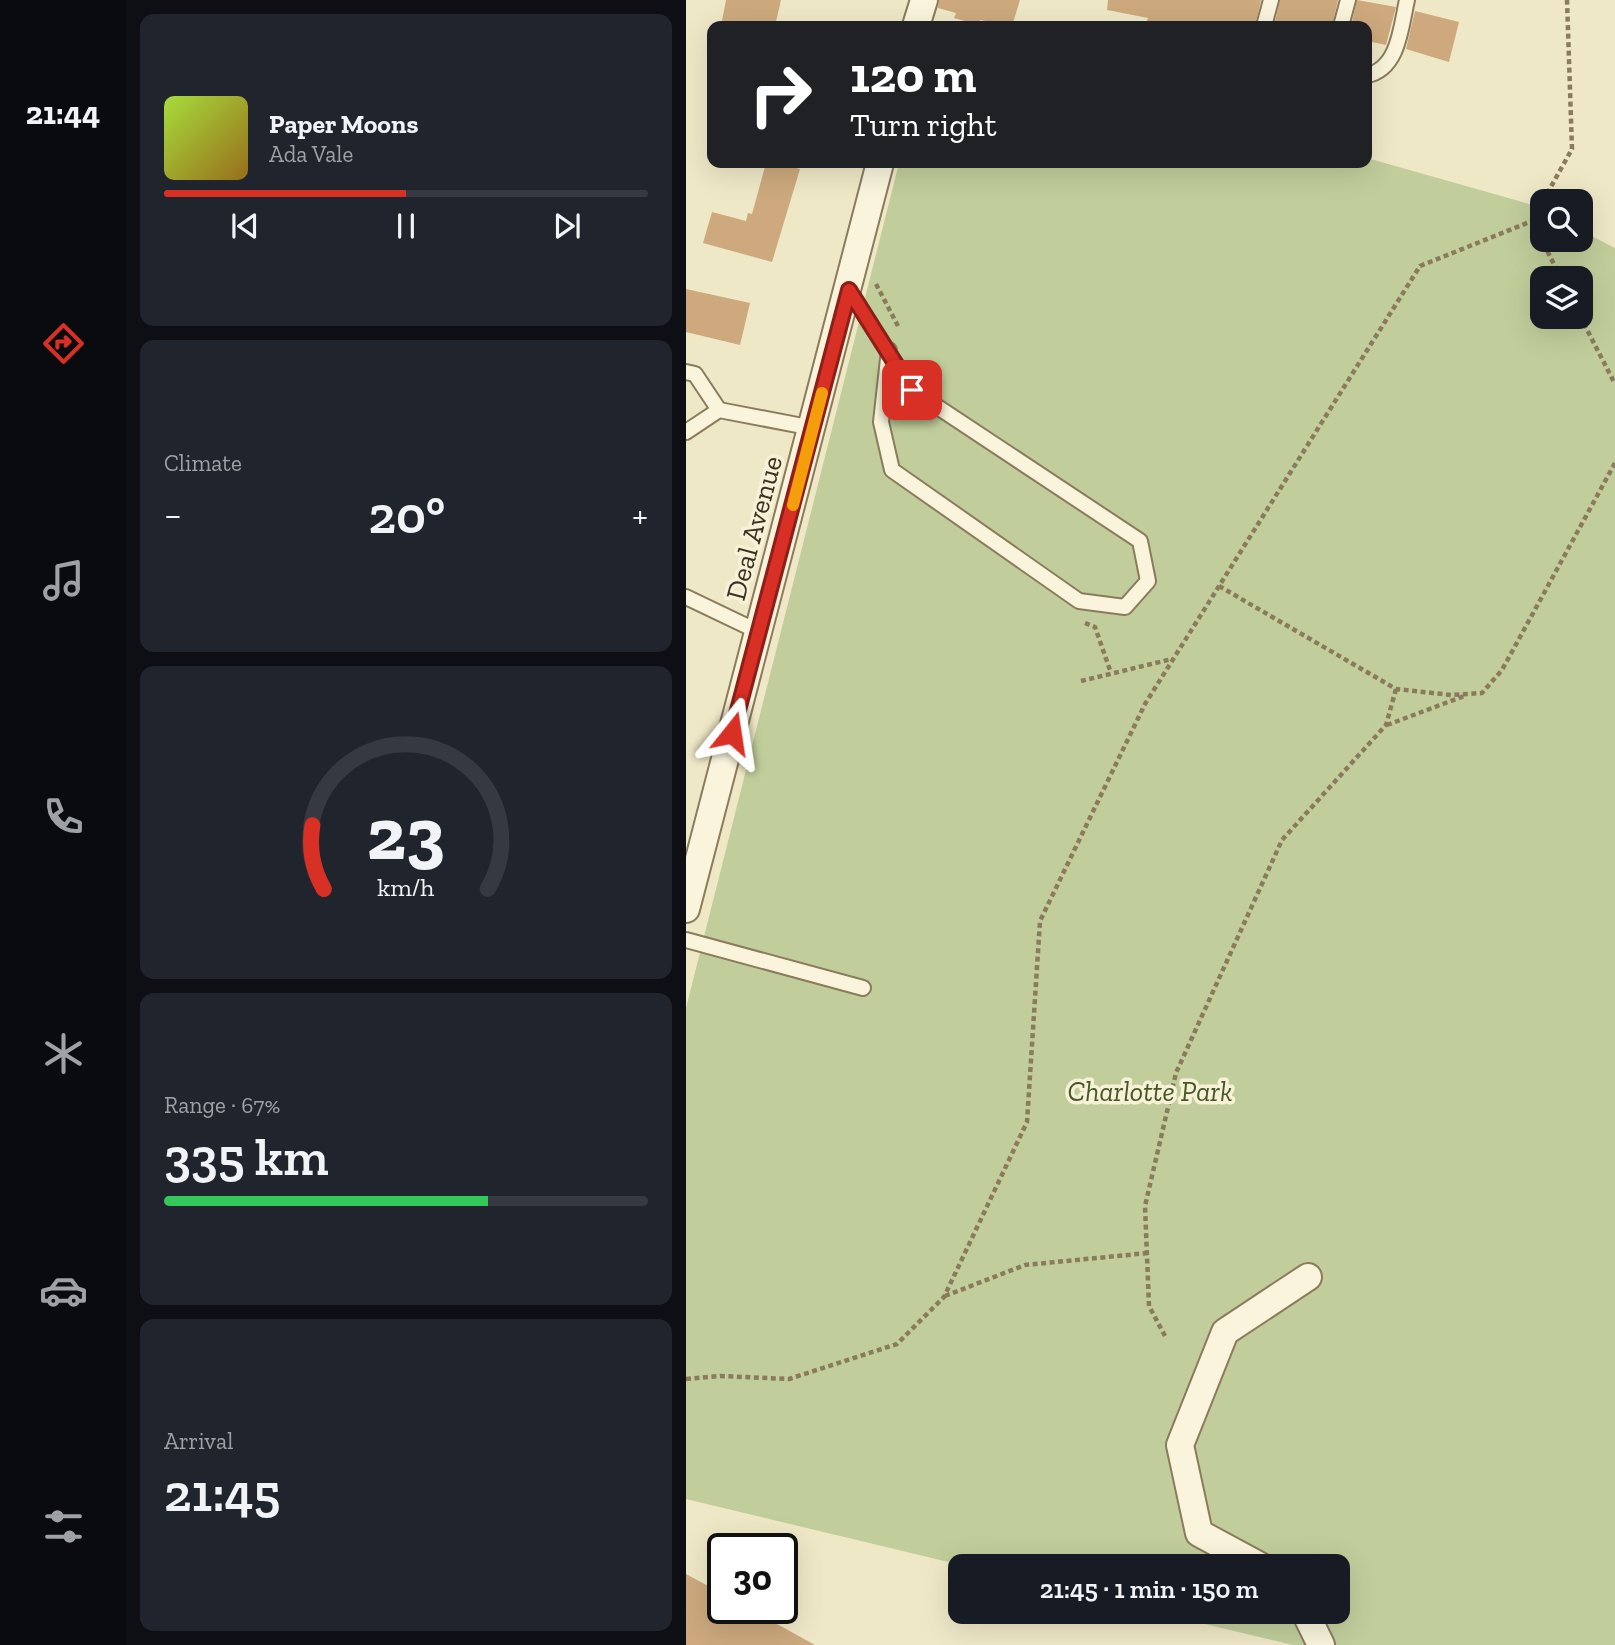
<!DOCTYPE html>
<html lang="en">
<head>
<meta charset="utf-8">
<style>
	:root { --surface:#171b24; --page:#20242c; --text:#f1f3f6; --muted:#9ea1a6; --line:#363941; --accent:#d93025 }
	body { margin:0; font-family:"Zilla Slab",serif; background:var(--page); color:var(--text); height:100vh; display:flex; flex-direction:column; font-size:26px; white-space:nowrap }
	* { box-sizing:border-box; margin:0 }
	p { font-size:23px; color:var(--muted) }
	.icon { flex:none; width:38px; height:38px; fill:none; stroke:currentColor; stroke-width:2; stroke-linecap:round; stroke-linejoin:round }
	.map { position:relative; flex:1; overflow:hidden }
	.sheet { display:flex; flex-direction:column; gap:14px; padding:14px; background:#0d0f14; width:560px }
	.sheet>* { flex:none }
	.hud { position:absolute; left:21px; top:21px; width:665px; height:147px; border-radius:14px; box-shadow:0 7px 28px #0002; background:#202124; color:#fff; overflow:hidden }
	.fabs { position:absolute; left:844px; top:189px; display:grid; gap:14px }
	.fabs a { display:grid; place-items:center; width:63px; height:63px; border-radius:14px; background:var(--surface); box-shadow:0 7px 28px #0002; font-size:35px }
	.speed { position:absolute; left:21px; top:1533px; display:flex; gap:14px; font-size:35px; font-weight:700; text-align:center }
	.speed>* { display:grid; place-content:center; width:91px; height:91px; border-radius:50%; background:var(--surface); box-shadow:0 7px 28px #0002; line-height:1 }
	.speed .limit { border:4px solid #111; border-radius:10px; background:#fff; color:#111 }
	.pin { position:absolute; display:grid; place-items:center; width:60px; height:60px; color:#fff; margin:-30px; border-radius:14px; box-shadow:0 4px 10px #0006 }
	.me { position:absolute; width:77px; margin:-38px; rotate:15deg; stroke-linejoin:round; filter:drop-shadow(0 0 5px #0008) }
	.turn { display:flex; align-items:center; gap:24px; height:147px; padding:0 28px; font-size:32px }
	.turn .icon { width:91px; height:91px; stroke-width:2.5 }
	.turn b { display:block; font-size:49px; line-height:60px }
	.big { font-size:52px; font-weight:600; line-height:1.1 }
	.sheet .card { flex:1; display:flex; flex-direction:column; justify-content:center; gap:10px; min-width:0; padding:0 24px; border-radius:14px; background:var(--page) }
	.sheet .dial { align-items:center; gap:0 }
	.dial svg { height:182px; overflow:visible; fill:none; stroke:var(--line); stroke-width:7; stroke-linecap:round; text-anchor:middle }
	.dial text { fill:var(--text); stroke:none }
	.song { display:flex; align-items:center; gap:21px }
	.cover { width:84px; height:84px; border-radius:10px; background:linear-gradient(135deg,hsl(80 70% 55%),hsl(40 70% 35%)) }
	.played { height:7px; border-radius:4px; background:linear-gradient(90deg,var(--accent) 50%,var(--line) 50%) }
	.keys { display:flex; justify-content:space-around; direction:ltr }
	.heat { display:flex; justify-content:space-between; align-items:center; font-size:38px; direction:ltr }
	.charge { height:10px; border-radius:5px; background:linear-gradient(90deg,#34c759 67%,var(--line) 0) }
	.trip { position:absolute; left:262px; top:1554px; width:402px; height:70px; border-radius:14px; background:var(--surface); box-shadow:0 7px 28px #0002; font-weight:600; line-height:70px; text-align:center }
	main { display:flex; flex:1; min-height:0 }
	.menu { display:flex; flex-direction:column; width:126px; justify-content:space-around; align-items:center; background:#090b0e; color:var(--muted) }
	.menu .icon { width:49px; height:49px }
	.menu .selected { color:var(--accent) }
	.menu b { font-size:32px; color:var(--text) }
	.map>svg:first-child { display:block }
</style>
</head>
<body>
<main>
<nav class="menu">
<b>21:44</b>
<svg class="icon selected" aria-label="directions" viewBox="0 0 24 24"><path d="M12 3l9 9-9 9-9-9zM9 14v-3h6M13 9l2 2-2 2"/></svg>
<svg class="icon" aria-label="music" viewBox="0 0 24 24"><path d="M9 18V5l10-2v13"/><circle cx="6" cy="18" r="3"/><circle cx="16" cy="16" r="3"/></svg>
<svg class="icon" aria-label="phone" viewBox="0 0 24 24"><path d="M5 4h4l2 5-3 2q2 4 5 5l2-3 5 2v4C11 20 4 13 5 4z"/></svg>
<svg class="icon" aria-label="climate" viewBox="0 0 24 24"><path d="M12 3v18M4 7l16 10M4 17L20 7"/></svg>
<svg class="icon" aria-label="car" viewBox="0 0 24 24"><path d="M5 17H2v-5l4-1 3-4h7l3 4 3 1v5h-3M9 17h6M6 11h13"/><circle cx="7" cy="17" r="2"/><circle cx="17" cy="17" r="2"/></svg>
<svg class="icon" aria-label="filters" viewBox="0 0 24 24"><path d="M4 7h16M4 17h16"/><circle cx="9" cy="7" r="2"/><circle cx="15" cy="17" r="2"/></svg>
</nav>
<section class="sheet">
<div class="card">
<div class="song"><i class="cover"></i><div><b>Paper Moons</b><p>Ada Vale</p></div></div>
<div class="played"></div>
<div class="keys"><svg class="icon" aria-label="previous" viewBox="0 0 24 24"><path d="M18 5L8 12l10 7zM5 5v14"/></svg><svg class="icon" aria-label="pause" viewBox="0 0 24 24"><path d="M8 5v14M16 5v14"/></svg><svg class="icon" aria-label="next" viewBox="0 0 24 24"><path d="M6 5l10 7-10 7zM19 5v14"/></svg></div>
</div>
<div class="card"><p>Climate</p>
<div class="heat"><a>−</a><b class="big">20°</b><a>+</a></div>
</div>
<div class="card dial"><svg viewBox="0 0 100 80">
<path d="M14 69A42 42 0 1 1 86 69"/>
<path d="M14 69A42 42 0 0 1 9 41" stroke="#d93025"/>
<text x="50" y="56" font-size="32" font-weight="700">23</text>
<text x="50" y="72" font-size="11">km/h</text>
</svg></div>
<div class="card"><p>Range · 67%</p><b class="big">335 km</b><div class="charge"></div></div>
<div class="card"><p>Arrival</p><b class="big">21:45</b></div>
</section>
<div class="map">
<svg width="929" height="1645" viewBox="0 0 929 1645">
	<rect width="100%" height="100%" fill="#efe8c7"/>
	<path fill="#c1ce9b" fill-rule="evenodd" d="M681 158 847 205 856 210V240H894V230L929 248V1645H607L468 1612H653V1566H279L0 1499V1008L213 163H681ZM856 278H894V317H856Z"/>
	<g fill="#cda97d">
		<polygon points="40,0 95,0 89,26 35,26"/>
		<polygon points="253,0 334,0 326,26 294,20 293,25 268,18 270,13 252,8"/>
		<polygon points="422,0 575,0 569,26 459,26 462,18 421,10"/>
		<polygon points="594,0 652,0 646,26 588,26"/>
		<polygon points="671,0 710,7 700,45 681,41 681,26 665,26"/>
		<polygon points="729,11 773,22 763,62 720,49"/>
		<polygon points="80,163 93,163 114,169 86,262 17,243 26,212 60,221 62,213 66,214"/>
		<polygon points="0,289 64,303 54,345 0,332"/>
		<polygon points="0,1574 37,1594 37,1608 62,1608 129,1645 0,1645"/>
	</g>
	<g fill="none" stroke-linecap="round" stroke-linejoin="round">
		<defs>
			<g id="service">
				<polyline points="578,26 585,0"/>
				<polyline points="655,26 662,0"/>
				<path d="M681 75C713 69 715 26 721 0"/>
				<polyline points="163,290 226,390 454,541 462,581 439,607 393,601 206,470 195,422 203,350"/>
				<polyline points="0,372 9,374 33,410"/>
				<polyline points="0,432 33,410 127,428"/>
				<polyline points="0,597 73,632"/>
				<polyline points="0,940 177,988"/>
			</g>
			<g id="minor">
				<polyline points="230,26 238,0"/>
				<polyline points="0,909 194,163"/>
				<polyline points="574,1566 513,1533 494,1445 539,1332 622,1277"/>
				<polyline points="619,1612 635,1645"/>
			</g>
		</defs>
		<use href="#service" stroke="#8b7b5c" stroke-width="18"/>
		<use href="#minor" stroke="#8b7b5c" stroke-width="30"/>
		<g stroke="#8b7b5c" stroke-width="4.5" stroke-dasharray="5 3.5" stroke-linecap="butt">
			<polyline points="857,201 886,149 881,0"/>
			<polyline points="846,221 875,278"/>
			<polyline points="190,284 212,326"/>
			<polyline points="894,316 929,384"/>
			<polyline points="533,586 710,689 765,695 796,693 816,670 929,463"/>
			<polyline points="399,623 409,627 425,673"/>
			<polyline points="395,681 486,659"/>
			<polyline points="701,725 778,696"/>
			<polyline points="259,1296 339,1265 462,1253"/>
			<polyline points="479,1336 463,1306 459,1206 490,1073 596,840 700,725 710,689"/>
			<polyline points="0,1379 34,1376 103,1379 211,1344 258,1297 341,1122 354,921 459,704 734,266 846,221 856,203"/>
		</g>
		<use href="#service" stroke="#f9f4db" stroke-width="14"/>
		<use href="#minor" stroke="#f9f4db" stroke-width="26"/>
	</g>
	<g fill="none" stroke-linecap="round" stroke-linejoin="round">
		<defs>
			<polyline id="route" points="46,733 163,290 226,390"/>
		</defs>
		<use href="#route" stroke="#8d1f18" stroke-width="18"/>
		<use href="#route" stroke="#d93025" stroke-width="12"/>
		<polyline stroke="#f59e0b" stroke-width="12" points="107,505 136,393"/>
	</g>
	<g text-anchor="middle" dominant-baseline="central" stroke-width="7" stroke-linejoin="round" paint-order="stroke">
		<g font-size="28" fill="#3c3120" stroke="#f6f1d7">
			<text transform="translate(68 528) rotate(-75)">Deal Avenue</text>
		</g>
		<g font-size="28" font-style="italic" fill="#455826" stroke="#f6f1d7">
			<text x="464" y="1091">Charlotte Park</text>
		</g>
	</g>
</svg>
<div class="fabs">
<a><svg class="icon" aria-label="search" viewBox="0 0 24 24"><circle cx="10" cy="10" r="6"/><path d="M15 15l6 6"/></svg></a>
<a><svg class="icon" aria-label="layers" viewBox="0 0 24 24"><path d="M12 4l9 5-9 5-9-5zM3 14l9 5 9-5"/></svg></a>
</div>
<div class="speed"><div class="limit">30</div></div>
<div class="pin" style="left:226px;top:390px;background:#d93025"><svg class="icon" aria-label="arrive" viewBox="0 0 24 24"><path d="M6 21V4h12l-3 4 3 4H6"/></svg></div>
<svg class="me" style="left:46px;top:733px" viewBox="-20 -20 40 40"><path d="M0-17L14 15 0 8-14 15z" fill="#d93025" stroke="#fff" stroke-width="4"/></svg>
<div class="trip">21:45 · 1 min · 150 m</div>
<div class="hud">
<div class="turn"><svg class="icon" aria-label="right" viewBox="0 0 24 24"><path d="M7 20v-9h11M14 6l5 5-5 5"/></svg><div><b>120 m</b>Turn right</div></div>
</div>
</div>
</main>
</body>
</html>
